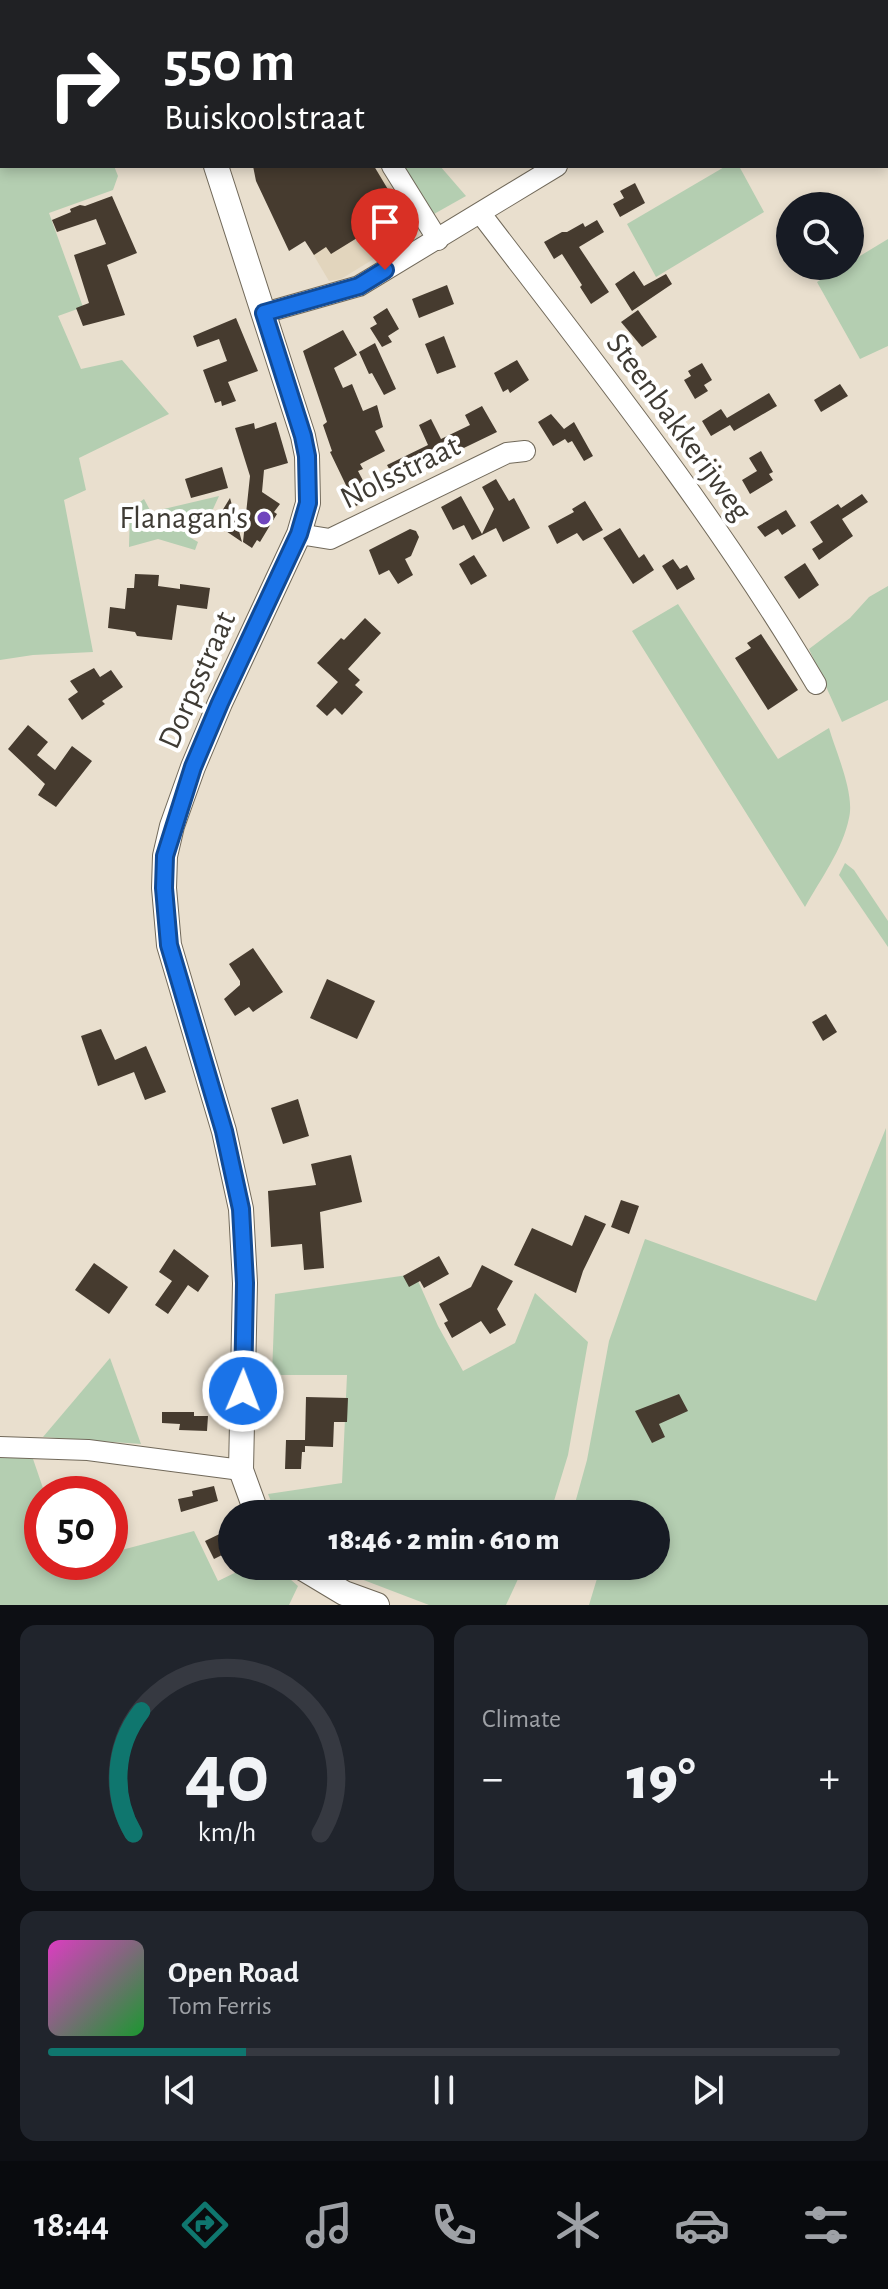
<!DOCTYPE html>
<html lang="en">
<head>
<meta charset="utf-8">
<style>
	:root { --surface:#171b24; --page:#20242c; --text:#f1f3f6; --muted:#9ea1a6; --line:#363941; --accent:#0f766e }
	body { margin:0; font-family:"Alegreya Sans",sans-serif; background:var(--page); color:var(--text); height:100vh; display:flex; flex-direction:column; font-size:30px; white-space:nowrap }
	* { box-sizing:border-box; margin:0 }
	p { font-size:26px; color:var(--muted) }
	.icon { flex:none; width:44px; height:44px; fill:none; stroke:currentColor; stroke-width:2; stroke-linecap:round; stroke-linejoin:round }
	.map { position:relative; height:1605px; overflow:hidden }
	.drawer { display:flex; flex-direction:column; gap:20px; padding:20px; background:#0d0f14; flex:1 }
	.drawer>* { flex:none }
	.banner { position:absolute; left:0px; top:0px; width:888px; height:168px; box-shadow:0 4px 12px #0003; background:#202124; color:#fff; overflow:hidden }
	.fabs { position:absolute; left:776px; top:192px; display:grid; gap:16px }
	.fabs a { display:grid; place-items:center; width:88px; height:88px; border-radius:50%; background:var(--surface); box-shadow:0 4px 12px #0003; font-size:40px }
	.speed { position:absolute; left:24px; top:1476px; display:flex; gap:16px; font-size:40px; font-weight:700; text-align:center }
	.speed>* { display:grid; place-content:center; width:104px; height:104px; border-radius:50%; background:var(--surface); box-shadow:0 4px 12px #0003; line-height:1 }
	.speed .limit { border:12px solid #d22; background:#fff; color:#111 }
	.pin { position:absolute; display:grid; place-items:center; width:68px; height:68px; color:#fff; margin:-82px -34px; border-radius:50% 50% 50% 0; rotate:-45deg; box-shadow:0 0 8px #0007 }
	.pin .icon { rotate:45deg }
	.me { position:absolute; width:88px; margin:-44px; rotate:1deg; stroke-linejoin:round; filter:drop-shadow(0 0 6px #0008) }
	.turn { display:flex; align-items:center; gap:28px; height:168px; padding:0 32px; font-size:36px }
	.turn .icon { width:104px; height:104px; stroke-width:2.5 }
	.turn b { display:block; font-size:56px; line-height:68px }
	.big { font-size:60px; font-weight:800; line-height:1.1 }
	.drawer .card { flex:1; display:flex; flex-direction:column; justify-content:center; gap:12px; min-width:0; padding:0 28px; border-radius:16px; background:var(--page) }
	.drawer .dial { align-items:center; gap:0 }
	.dial svg { height:208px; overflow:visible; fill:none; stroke:var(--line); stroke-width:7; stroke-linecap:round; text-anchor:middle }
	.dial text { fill:var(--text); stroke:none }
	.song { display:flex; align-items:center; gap:24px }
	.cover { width:96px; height:96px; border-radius:12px; background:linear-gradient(135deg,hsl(310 70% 55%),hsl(130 70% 35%)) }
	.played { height:8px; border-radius:4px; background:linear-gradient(90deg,var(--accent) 25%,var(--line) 25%) }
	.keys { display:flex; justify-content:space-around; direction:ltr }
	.heat { display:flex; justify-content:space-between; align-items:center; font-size:44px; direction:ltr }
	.drawer .tiles { flex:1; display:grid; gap:20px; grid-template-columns:1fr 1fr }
	.card:last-child { grid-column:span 2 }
	.trip { position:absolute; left:218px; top:1500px; width:452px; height:80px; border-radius:40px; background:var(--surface); box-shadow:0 4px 12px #0003; font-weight:800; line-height:80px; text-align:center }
	.tabs { display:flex; height:128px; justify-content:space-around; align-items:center; background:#090b0e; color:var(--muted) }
	.tabs .icon { width:56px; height:56px }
	.tabs .current { color:var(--accent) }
	.tabs b { font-size:36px; color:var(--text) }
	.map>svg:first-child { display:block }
</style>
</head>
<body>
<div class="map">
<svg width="888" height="1605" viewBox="0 0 888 1605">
	<rect width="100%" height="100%" fill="#e9dfce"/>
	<polygon fill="#e2d5bd" points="382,168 421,230 341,279 329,281 310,249 321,241 351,187"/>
	<g fill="#b4ceb1">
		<polygon points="0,100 2,100 2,166 114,166 118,176 113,190 49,213 83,307 58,316 81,369 122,360 169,414 79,458 86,490 64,500 93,652 33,655 0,660"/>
		<polygon points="404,166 440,166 466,196 434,214"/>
		<polygon points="726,166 739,166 764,212 656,277 627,224"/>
		<polygon points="888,239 888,346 860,359 817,282 843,266 850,266 850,262"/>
		<polygon points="219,496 204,529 194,528 191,531 191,538 198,542 195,550 158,539 129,547 130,509 144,499 151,512"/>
		<polygon points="888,586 888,700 842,722 809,649 850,618 869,597"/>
		<path d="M678 604 778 759 829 728C836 752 855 794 849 818 843 849 820 880 805 907L632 631Z"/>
		<polygon points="845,863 854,870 888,921 888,947 839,875"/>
		<polygon points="886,1128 888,1605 589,1605 599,1572 583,1566 656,1566 656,1514 572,1514 587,1460 609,1341 645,1239 816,1301"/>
		<polygon points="415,1274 438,1326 463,1371 515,1343 535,1293 588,1342 568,1455 550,1514 276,1514 268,1494 342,1483 347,1375 272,1375 275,1294"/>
		<polygon points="110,1358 141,1444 43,1437"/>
		<polygon points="32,1456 45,1494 42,1494 42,1562 67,1562 69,1564 110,1562 110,1553 194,1531 218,1581 249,1566 275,1566 298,1586 289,1605 0,1605 0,1457"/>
		<polygon points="327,1566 524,1566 506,1605 429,1605"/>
	</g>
	<g fill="#463b2f">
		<polygon points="253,166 374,166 411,228 398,236 388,219 331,254 326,247 314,255 305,241 289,251 256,181"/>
		<polygon points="635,183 645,203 620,217 613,204 624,198 620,191"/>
		<polygon points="112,196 137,253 107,265 125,315 83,326 76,308 89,303 74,255 106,244 96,219 57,232 52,220 71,212 70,209 80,205 85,206"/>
		<polygon points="597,220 604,232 579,247 609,292 591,304 580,287 582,285 562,254 554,259 544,242 562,232 567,232 583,223 585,227"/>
		<polygon points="634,271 644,286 666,274 672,284 632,311 615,284"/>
		<polygon points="447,285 454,304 419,318 412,299"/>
		<polygon points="387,308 399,329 388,336 392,342 382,347 370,328 377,324 373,317"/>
		<polygon points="638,310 657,337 642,347 621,322"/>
		<polygon points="236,318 258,371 228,382 236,401 222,406 221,401 215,403 203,370 227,361 219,339 197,347 193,336"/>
		<polygon points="343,330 357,355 334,368 343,388 352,384 363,411 377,405 383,427 375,431 385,451 360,464 363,469 358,471 372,498 356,506 330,452 332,451 323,425 327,422 303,351"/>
		<polygon points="444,336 456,367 437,374 425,344"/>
		<polygon points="375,343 396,389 384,395 372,373 369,374 359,352"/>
		<polygon points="517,360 529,380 510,393 508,389 503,392 494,373"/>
		<polygon points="702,363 712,380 704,385 708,391 695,399 684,380 691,376 688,371"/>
		<polygon points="840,384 848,396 821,412 814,400"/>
		<polygon points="769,393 777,406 734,431 730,425 711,436 702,421 721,409 727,418"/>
		<polygon points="482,406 497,432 412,473 409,467 393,476 387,465 428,445 419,425 431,419 441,439 470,425 465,415"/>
		<polygon points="551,414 564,429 574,422 593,456 584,461 572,441 568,443 565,439 553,446 538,422"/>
		<polygon points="276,422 288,463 264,470 262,492 280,504 274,512 277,514 269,527 260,542 257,540 252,548 243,542 250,476 235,428 254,423 255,429"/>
		<polygon points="761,451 773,472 769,474 773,480 750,494 742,480 757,471 749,458"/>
		<polygon points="222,467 228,488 191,498 185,479"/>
		<polygon points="496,479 509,501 514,498 530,528 503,542 496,528 472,540 464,525 453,530 441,507 461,496 482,534 494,509 482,487"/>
		<polygon points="862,494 868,502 842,519 853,536 819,560 812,549 823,542 810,522 838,504 841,508"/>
		<polygon points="230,498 242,542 217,525 222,518 219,516"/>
		<polygon points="585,501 603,530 583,541 577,533 557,544 548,526 574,512 572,509"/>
		<polygon points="786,510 796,526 782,535 778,529 765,537 757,527"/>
		<polygon points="620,528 639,558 644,554 654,570 633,584 603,538"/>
		<polygon points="410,529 416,531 419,537 411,556 405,559 413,575 398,584 389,570 379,575 369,550"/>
		<polygon points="474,555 487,576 471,585 459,564"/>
		<polygon points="673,559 680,569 687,565 695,579 677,590 662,566"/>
		<polygon points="805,563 819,585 799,599 784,577"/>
		<polygon points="135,574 159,575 158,586 180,589 180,584 210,588 207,609 177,605 172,640 137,636 135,632 108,628 110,607 125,609 127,588 134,588"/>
		<polygon points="365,618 381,633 348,669 360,680 355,685 363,692 342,715 335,708 327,716 316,706 338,682 317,663 341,638 344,640"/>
		<polygon points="761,634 798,690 768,710 735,658 751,648 747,643"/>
		<polygon points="94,668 100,677 111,670 123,687 102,701 105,704 82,720 68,699 78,692 70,681"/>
		<polygon points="28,725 48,742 37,755 55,770 72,746 92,761 56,807 38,795 45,784 8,749"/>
		<polygon points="253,948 283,992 253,1012 249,1007 235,1016 224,999 240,985 240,981 229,964"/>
		<polygon points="327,979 375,1001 357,1039 310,1018"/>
		<polygon points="826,1014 837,1032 823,1041 812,1022"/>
		<polygon points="101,1029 115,1060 146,1046 166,1092 145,1100 134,1072 98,1086 81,1036"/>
		<polygon points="298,1099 309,1136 283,1144 271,1108"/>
		<polygon points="351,1155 362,1202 320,1212 324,1268 304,1270 302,1244 271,1247 268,1191 316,1185 311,1164"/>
		<polygon points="621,1200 639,1206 629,1234 611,1227"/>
		<polygon points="585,1215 606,1224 583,1271 576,1293 514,1265 532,1228 572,1246"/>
		<polygon points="174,1249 209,1276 198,1292 188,1285 168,1314 155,1305 172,1281 159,1272"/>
		<polygon points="439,1256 449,1274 424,1288 420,1281 409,1287 403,1276"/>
		<polygon points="94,1263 128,1287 109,1314 75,1290"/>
		<polygon points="482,1265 513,1281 497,1309 506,1325 490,1334 481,1321 452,1338 444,1323 448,1321 439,1304 471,1287"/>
		<polygon points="679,1394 688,1411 659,1424 665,1437 652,1443 635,1411"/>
		<polygon points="306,1397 348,1398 347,1422 334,1422 333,1447 305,1446 305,1452 302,1452 301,1469 285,1469 286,1440 305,1440"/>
		<polygon points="162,1412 194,1412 194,1416 208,1416 207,1431 179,1430 180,1424 162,1423"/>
		<polygon points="214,1486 218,1501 181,1512 178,1499 193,1496 192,1491"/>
		<polygon points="232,1528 232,1550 214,1559 205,1541"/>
	</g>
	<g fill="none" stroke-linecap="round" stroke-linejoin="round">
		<defs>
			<g id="minor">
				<polyline points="231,0 233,2"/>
				<polyline points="833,2 837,0"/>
				<polyline points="392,166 438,240"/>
				<path d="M481 214C598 367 718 518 816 684"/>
				<polyline points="264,313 359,286 557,166"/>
				<polyline points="299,534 330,539 507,453 525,451"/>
				<polyline points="0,1447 88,1450 241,1470"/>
			</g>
			<g id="major">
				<polyline points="166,0 166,2"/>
				<polyline points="216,166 303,436 307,456 308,503 299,534 220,703 193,767 172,826 165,856 164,888 169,945 224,1131 241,1209 245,1283 241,1470 257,1514"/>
				<polyline points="299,1566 344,1593 377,1605"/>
			</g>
		</defs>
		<use href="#minor" stroke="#71695a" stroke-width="22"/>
		<use href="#major" stroke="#71695a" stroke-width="26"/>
		<use href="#minor" stroke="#fff" stroke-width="20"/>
		<use href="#major" stroke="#fff" stroke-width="24"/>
	</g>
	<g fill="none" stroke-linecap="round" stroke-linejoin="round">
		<defs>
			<polyline id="route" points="243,1391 245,1283 241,1209 224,1131 169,945 164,888 165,856 193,767 220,703 299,534 308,503 307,456 303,436 264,313 359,286 385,270"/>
		</defs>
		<use href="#route" stroke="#114b97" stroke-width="20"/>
		<use href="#route" stroke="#1a73e8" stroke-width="14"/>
	</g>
	<circle fill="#6f45bd" stroke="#fff" stroke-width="3" cx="264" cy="518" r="8"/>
	<g text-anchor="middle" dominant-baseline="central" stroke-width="8" stroke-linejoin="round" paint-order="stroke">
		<g font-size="32" fill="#3f3b34" stroke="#fff">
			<text transform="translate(679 427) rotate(54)">Steenbakkerijweg</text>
			<text transform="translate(400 472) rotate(-26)">Nolsstraat</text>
			<text transform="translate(197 680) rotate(-66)">Dorpsstraat</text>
		</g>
		<g font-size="32" fill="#3f3b34" stroke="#fff" text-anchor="end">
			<text x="248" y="518">Flanagan's</text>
		</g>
	</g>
</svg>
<div class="fabs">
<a><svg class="icon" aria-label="search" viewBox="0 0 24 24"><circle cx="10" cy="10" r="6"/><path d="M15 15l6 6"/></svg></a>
</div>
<div class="speed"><div class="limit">50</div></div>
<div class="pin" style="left:385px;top:270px;background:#d93025"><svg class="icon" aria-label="arrive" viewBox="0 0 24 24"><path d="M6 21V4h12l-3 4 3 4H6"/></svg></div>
<svg class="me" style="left:243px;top:1391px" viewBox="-20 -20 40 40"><circle r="17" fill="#1a73e8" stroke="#fff" stroke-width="3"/><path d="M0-11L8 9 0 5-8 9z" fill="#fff"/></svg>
<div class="trip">18:46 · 2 min · 610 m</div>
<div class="banner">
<div class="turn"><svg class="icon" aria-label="right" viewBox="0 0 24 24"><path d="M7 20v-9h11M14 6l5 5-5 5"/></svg><div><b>550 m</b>Buiskoolstraat</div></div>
</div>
</div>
<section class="drawer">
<div class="tiles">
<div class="card dial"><svg viewBox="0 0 100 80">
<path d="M14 69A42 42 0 1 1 86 69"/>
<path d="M14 69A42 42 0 0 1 17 22" stroke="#0f766e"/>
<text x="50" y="56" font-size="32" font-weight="700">40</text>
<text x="50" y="72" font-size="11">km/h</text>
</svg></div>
<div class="card"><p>Climate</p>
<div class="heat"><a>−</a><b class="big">19°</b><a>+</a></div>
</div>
<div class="card">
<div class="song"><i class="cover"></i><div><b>Open Road</b><p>Tom Ferris</p></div></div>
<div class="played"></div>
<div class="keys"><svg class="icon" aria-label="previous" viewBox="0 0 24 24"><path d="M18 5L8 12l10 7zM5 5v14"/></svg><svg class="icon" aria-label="pause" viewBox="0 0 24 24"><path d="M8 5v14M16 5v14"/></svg><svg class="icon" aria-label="next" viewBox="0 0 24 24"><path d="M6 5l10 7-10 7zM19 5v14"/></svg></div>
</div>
</div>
</section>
<nav class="tabs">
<b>18:44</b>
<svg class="icon current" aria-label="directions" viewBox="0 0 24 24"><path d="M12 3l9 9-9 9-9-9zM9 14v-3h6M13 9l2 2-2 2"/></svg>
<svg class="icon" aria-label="music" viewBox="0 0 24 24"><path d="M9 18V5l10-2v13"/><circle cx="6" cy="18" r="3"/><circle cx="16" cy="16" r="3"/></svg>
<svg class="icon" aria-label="phone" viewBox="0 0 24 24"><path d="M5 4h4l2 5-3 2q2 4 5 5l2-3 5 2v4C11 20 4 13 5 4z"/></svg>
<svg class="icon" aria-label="climate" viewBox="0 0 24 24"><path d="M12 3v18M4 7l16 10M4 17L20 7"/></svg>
<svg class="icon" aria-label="car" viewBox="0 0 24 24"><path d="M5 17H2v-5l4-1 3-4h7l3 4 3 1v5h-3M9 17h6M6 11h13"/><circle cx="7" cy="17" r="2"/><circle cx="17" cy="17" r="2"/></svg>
<svg class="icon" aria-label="filters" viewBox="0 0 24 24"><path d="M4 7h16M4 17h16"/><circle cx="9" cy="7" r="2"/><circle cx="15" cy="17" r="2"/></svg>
</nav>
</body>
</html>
